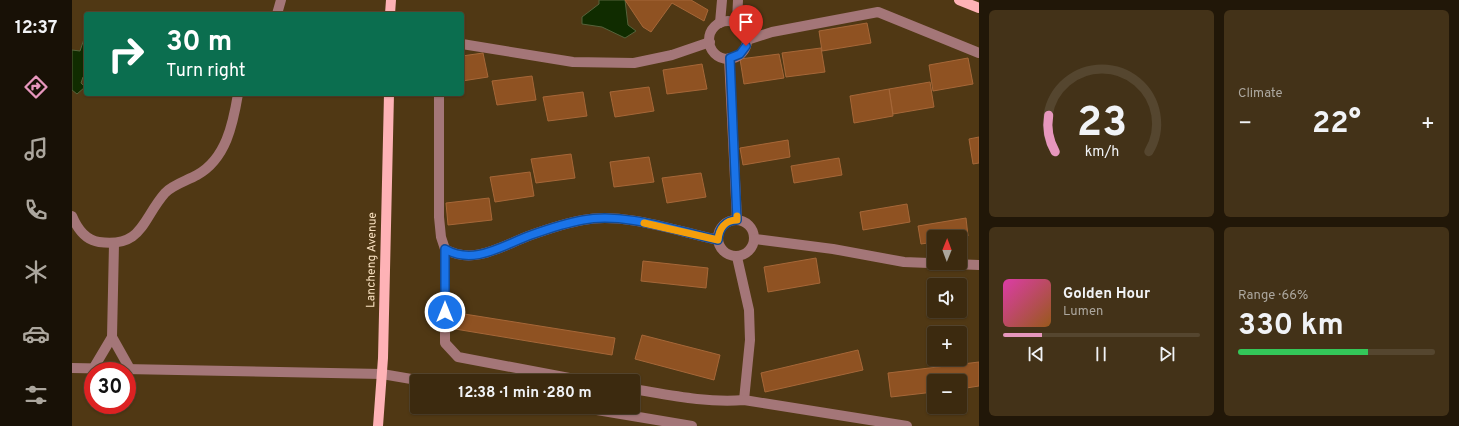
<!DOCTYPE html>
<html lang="en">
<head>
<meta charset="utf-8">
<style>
	:root { --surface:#3c2a0f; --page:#433218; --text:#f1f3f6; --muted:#aca79e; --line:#55462f; --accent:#e797bd }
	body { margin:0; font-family:Overpass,sans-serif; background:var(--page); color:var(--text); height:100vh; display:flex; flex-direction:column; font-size:15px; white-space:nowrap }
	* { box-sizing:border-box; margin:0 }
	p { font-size:13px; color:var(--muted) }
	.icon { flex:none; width:22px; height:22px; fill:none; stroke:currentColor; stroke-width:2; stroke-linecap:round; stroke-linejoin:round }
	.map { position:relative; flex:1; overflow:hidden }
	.drawer { display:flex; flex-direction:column; gap:10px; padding:10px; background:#211708; width:480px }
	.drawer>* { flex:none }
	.guide { position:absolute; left:12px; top:12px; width:380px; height:84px; border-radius:4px; box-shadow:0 1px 3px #0004,0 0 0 1px var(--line); background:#0b6e4f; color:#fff; overflow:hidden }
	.needle { width:26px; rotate:1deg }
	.controls { position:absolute; left:855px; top:230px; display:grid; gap:8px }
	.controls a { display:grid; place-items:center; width:40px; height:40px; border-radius:4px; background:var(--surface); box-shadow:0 1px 3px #0004,0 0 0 1px var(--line); font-size:20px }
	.speed { position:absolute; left:12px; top:362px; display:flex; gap:8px; font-size:20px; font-weight:700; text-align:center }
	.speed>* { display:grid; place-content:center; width:52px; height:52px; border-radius:50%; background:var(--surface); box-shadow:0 1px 3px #0004,0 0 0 1px var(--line); line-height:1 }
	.speed .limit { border:6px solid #d22; background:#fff; color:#111 }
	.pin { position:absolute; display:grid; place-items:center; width:34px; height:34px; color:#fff; margin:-41px -17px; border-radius:50% 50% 50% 0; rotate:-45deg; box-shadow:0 0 4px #0007 }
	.pin .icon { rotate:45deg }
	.me { position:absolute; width:44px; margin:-22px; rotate:0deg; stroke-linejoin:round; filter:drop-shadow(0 0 3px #0008) }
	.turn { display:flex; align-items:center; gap:14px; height:84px; padding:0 16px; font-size:18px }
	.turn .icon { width:52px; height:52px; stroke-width:2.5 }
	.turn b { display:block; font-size:28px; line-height:34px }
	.big { font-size:30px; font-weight:700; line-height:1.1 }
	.drawer .widget { flex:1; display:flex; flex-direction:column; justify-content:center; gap:6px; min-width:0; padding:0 14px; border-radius:6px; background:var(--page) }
	.drawer .dial { align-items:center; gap:0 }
	.dial svg { height:104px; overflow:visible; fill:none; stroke:var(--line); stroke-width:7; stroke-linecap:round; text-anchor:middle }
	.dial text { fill:var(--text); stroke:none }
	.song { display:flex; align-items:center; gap:12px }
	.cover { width:48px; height:48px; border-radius:6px; background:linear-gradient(135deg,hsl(320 70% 55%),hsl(30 70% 35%)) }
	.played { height:4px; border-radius:2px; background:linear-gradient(90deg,var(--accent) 20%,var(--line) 20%) }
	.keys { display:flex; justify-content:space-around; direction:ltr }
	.heat { display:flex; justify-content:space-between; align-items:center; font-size:22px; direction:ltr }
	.charge { height:6px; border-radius:3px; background:linear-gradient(90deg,#34c759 66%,var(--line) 0) }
	.drawer .tiles { flex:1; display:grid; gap:10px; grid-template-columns:repeat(2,1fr) }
	.trip { position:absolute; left:338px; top:374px; width:230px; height:40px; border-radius:4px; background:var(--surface); box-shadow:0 1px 3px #0004,0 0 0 1px var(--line); font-weight:700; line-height:40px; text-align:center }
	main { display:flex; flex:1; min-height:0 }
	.tab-bar { display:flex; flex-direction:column; width:72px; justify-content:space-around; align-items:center; background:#181106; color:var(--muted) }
	.tab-bar .icon { width:28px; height:28px }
	.tab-bar .on { color:var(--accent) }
	.tab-bar b { font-size:18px; color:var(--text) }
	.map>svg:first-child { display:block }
</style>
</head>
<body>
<main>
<nav class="tab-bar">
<b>12:37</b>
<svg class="icon on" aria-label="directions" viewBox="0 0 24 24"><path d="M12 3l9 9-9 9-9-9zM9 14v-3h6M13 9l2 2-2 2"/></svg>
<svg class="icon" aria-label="music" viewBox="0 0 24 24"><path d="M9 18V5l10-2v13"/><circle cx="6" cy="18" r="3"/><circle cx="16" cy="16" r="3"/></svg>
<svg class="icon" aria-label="phone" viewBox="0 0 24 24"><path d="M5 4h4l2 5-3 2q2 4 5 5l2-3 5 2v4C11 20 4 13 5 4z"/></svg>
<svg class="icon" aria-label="climate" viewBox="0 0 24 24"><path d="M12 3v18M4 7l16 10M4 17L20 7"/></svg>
<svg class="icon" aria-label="car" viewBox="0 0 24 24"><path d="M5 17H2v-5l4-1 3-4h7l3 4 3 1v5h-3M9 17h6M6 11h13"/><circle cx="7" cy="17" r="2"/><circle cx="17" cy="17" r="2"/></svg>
<svg class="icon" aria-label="filters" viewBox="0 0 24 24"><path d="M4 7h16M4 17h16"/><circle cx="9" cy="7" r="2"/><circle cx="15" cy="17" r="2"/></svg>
</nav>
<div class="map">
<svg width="907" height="426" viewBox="0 0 907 426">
	<rect width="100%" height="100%" fill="#503814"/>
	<g fill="#102c00" stroke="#56623a">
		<polygon points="527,0 553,0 556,25 564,31 553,38 530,27 510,24 510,17 527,4"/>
		<polygon points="12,39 14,40 14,76 11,77 9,83 13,87 5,94 0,90 0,50 8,51"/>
	</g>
	<g fill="#8f5222" stroke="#a66738">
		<polygon points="553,0 619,0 636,10 632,21 600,3 579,32 571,27"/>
		<polygon points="795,23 799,43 750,51 747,31"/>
		<polygon points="749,48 753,72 714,77 710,53"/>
		<polygon points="411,53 416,77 390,81 390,56"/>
		<polygon points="707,54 712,78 672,84 668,59"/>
		<polygon points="896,58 901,84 861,91 857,65"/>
		<polygon points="630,64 635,89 595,94 591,70"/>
		<polygon points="460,76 464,100 425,105 420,81"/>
		<polygon points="858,82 862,107 821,114 817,89"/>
		<polygon points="577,87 582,111 543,117 538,92"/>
		<polygon points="817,89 821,116 782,123 778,96"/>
		<polygon points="511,92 515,116 476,121 471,97"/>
		<polygon points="907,137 907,163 901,164 897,139"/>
		<polygon points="716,140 718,157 671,165 668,148"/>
		<polygon points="499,154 503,178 464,183 459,159"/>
		<polygon points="577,157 582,182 542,187 538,162"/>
		<polygon points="767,158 770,175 722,183 719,166"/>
		<polygon points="458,172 462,196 423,202 418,177"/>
		<polygon points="629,173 634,197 595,203 590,178"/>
		<polygon points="417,198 420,220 376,225 374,203"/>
		<polygon points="835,204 838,222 791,230 788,212"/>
		<polygon points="894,218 896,236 862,237 862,242 849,244 846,226"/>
		<polygon points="744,258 748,283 696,292 692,267"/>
		<polygon points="571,261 636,268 634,288 569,281"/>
		<polygon points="386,313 543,338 540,355 383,329"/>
		<polygon points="570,335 648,355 642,380 563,359"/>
		<polygon points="786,350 791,370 693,392 689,373"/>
		<polygon points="907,362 907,386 888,389 888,381 862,381 862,392 819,397 816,373"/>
	</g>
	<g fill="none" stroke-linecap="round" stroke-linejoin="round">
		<g stroke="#a47678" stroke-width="10">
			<polyline points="205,14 209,0"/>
			<circle cx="656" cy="40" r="19"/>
			<polyline points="648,23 650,0"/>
			<polyline points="665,23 666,0"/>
			<polyline points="675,40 700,32 806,12 907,53"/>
			<polyline points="390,44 501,62 562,63 600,55 638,42"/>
			<polyline points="657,58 665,220"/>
			<path d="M367 94V217L369 237 373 249C402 266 431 245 459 235 476 229 494 223 511 220 553 212 604 231 646 240"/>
			<path d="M0 216C5 228 13 240 27 242 71 248 70 219 93 193 100 185 114 181 125 175 154 159 161 124 166 94"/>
			<circle cx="664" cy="238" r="18"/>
			<polyline points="683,239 761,249 832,262 907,265"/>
			<polyline points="373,249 373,343 386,357 513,381"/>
			<polyline points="665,257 677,310 678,340 672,400"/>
			<polyline points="40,337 58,369"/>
			<polyline points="0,368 310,374 351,381"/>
			<polyline points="21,369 40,337 42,244"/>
			<path d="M561 389C598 395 634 403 672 400L835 426"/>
			<polyline points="507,407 620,426"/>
		</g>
		<g stroke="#feb2b6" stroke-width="10">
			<polyline points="887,0 907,8"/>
			<polyline points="318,14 319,0"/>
			<polyline points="306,426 311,358 317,94"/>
		</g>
	</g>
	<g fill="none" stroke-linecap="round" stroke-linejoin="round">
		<defs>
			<path id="route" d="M373 312V249C402 266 431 245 459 235 476 229 494 223 511 220 553 212 604 231 646 240 647 229 653 220 665 220L658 58 668 54 674 46"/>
		</defs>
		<use href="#route" stroke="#114b97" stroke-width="10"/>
		<use href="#route" stroke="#1a73e8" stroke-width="7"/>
		<path stroke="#f59e0b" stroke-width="7" d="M572 223 646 240C647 229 653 220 665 220V216"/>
	</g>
	<g text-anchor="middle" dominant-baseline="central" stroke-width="4" stroke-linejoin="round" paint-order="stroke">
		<g font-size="12" fill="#f9e1c0" stroke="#503814">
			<text transform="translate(300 260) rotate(-89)">Lancheng Avenue</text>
		</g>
	</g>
</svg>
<div class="controls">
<a><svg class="needle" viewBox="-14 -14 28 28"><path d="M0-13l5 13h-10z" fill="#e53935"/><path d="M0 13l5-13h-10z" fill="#aca79e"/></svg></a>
<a><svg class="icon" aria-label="sound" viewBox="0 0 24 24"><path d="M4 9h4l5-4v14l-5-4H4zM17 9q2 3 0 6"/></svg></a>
<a>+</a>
<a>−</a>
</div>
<div class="speed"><div class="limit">30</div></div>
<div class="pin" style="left:674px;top:46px;background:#d93025"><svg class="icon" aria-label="arrive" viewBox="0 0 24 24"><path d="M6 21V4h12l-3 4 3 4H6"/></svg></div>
<svg class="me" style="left:373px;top:312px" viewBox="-20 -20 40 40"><circle r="17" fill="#1a73e8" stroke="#fff" stroke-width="3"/><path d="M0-11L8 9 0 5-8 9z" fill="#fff"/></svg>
<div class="trip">12:38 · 1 min · 280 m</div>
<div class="guide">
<div class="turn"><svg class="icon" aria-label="right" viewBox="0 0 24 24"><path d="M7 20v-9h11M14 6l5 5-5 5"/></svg><div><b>30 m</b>Turn right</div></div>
</div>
</div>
<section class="drawer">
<div class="tiles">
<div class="widget dial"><svg viewBox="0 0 100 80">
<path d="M14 69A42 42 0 1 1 86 69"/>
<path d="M14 69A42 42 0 0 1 9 41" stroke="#e797bd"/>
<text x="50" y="56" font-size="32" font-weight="700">23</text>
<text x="50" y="72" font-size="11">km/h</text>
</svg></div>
<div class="widget"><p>Climate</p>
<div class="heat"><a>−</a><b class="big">22°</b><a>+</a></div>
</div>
<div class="widget">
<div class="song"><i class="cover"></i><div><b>Golden Hour</b><p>Lumen</p></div></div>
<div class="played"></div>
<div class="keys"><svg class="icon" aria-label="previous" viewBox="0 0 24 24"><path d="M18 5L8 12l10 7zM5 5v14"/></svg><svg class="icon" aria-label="pause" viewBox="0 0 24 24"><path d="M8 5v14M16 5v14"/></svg><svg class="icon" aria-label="next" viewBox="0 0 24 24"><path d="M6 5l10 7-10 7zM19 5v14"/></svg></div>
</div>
<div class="widget"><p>Range · 66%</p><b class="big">330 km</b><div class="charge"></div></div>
</div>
</section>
</main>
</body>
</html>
